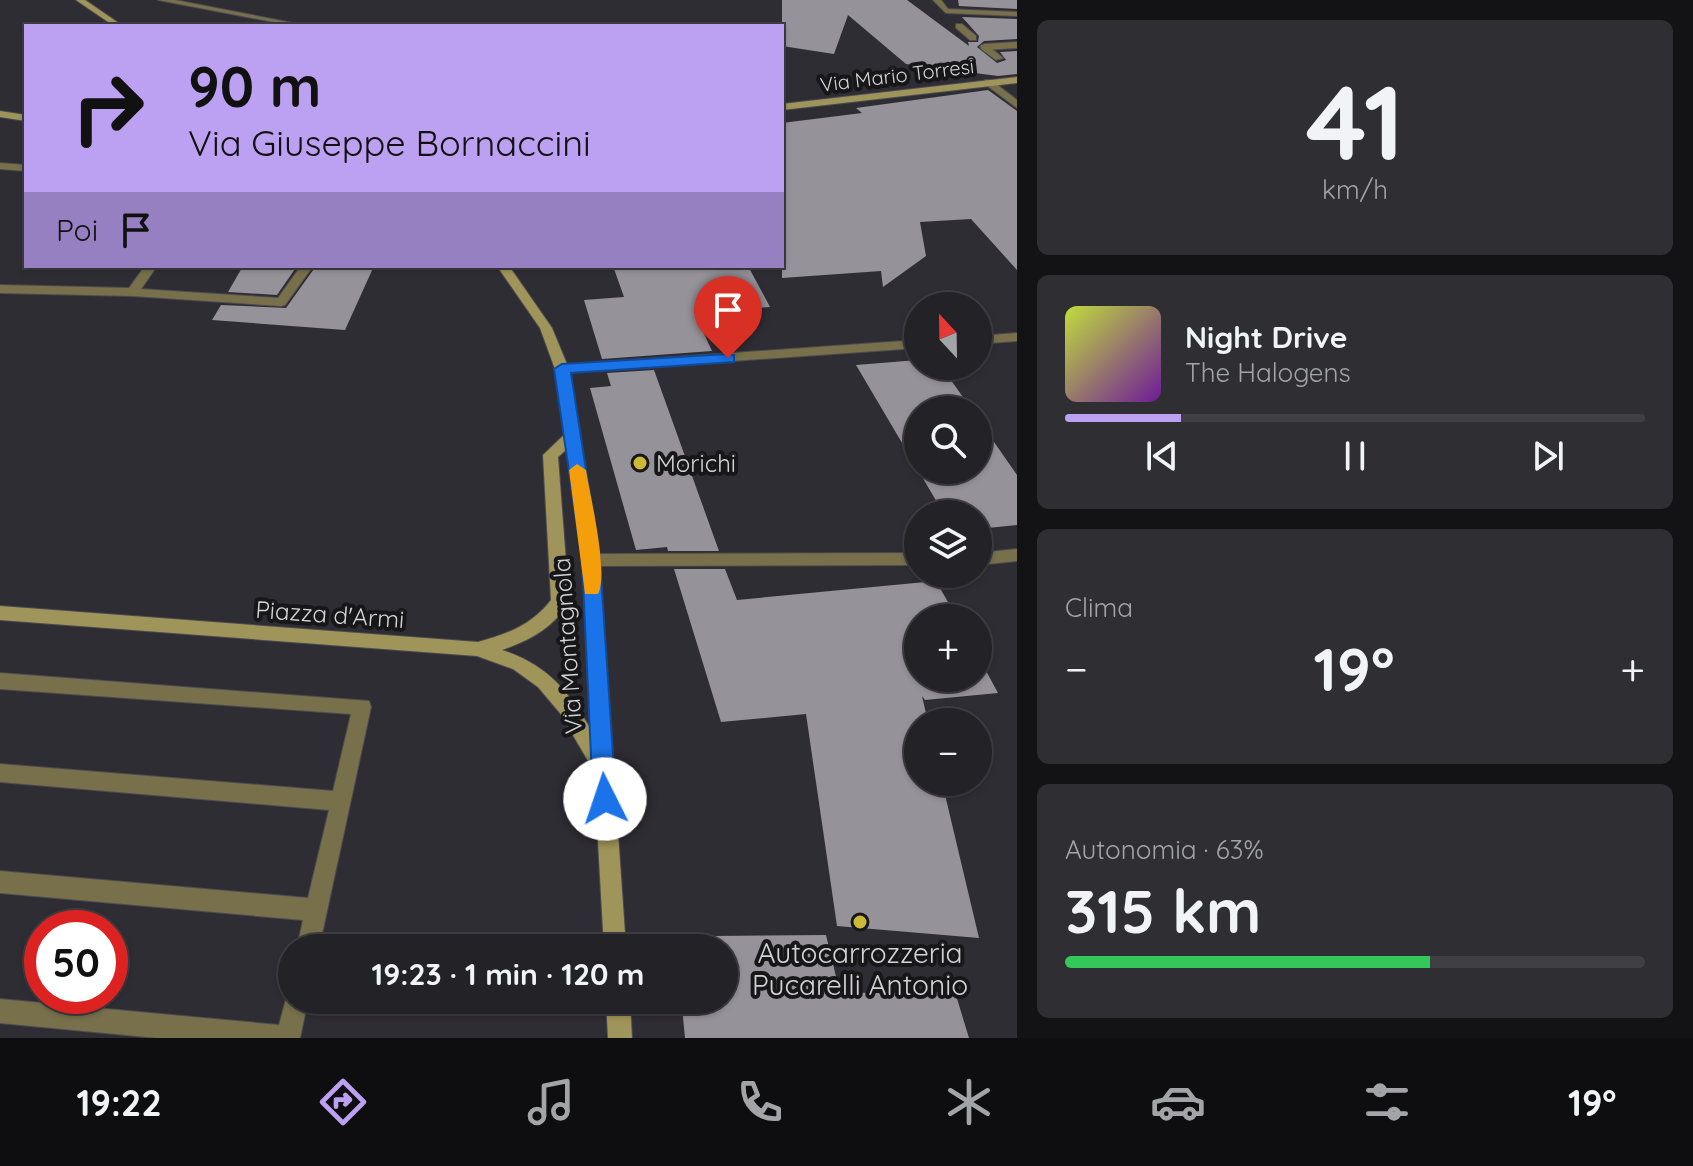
<!DOCTYPE html>
<html lang="it">
<head>
<meta charset="utf-8">
<style>
	:root { --surface:#232227; --page:#2f2f33; --text:#f1f3f6; --muted:#a3a4a7; --line:#403f44; --accent:#bca0f2 }
	body { margin:0; font-family:Quicksand,sans-serif; background:var(--page); color:var(--text); height:100vh; display:flex; flex-direction:column; font-size:30px; white-space:nowrap }
	* { box-sizing:border-box; margin:0 }
	p { font-size:26px; color:var(--muted) }
	.icon { flex:none; width:44px; height:44px; fill:none; stroke:currentColor; stroke-width:2; stroke-linecap:round; stroke-linejoin:round }
	.map { position:relative; flex:1; overflow:hidden }
	.side { display:flex; flex-direction:column; gap:20px; padding:20px; background:#131315; width:676px }
	.side>* { flex:none }
	.banner { position:absolute; left:24px; top:24px; width:760px; height:244px; border-radius:0px; box-shadow:0 2px 6px #0004,0 0 0 2px var(--line); background:#bca0f2; color:#111; overflow:hidden }
	.needle { width:52px; rotate:338deg }
	.buttons { position:absolute; left:904px; top:292px; display:grid; gap:16px }
	.buttons a { display:grid; place-items:center; width:88px; height:88px; border-radius:50%; background:var(--surface); box-shadow:0 2px 6px #0004,0 0 0 2px var(--line); font-size:40px }
	.speed { position:absolute; left:24px; top:910px; display:flex; gap:16px; font-size:40px; font-weight:700; text-align:center }
	.speed>* { display:grid; place-content:center; width:104px; height:104px; border-radius:50%; background:var(--surface); box-shadow:0 2px 6px #0004,0 0 0 2px var(--line); line-height:1 }
	.speed .limit { border:12px solid #d22; background:#fff; color:#111 }
	.pin { position:absolute; display:grid; place-items:center; width:68px; height:68px; color:#fff; margin:-82px -34px; border-radius:50% 50% 50% 0; rotate:-45deg; box-shadow:0 0 8px #0007 }
	.pin .icon { rotate:45deg }
	.me { position:absolute; width:88px; margin:-44px; rotate:356deg; stroke-linejoin:round; filter:drop-shadow(0 0 6px #0008) }
	.turn { display:flex; align-items:center; gap:28px; height:168px; padding:0 32px; font-size:36px }
	.turn .icon { width:104px; height:104px; stroke-width:2.5 }
	.turn b { display:block; font-size:56px; line-height:68px }
	.then { display:flex; align-items:center; height:76px; padding:0 32px; background:#0003; gap:16px; font-size:30px }
	.big { font-size:60px; font-weight:700; line-height:1.1 }
	.side .tile { flex:1; display:flex; flex-direction:column; justify-content:center; gap:12px; min-width:0; padding:0 28px; border-radius:12px; background:var(--page) }
	.side .dial { align-items:center; gap:0 }
	.dial b { font-size:104px; line-height:1 }
	.song { display:flex; align-items:center; gap:24px }
	.cover { width:96px; height:96px; border-radius:12px; background:linear-gradient(135deg,hsl(70 70% 55%),hsl(280 70% 35%)) }
	.played { height:8px; border-radius:4px; background:linear-gradient(90deg,var(--accent) 20%,var(--line) 20%) }
	.keys { display:flex; justify-content:space-around; direction:ltr }
	.heat { display:flex; justify-content:space-between; align-items:center; font-size:44px; direction:ltr }
	.charge { height:12px; border-radius:6px; background:linear-gradient(90deg,#34c759 63%,var(--line) 0) }
	.trip { position:absolute; left:278px; top:934px; width:460px; height:80px; border-radius:40px; background:var(--surface); box-shadow:0 2px 6px #0004,0 0 0 2px var(--line); font-weight:700; line-height:80px; text-align:center }
	.tab-bar { display:flex; height:128px; justify-content:space-around; align-items:center; background:#0e0e10; color:var(--muted) }
	.tab-bar .icon { width:56px; height:56px }
	.tab-bar .current { color:var(--accent) }
	.tab-bar b { font-size:36px; color:var(--text) }
	main { display:flex; flex:1; min-height:0 }
	.map>svg:first-child { display:block }
</style>
</head>
<body>
<main>
<div class="map">
<svg width="1017" height="1038" viewBox="0 0 1017 1038">
	<rect width="100%" height="100%" fill="#2f2d34"/>
	<g fill="#95929a">
		<polygon points="782,0 907,0 969,46 968,42 978,42 979,36 962,17 1017,19 1017,39 984,41 977,47 997,63 1006,60 1000,52 1017,51 1017,74 998,76 906,64 848,15 834,54 782,46"/>
		<polygon points="958,0 1017,0 1017,9 959,6"/>
		<polygon points="988,90 1017,111 1017,270 971,219 920,222 926,256 883,287 881,271 782,278 782,123 862,113 856,108"/>
		<polygon points="243,266 297,266 277,295 228,292"/>
		<polygon points="316,266 374,266 345,330 212,320 221,305 286,308"/>
		<polygon points="613,266 748,266 770,307 694,312 712,351 602,359 584,300 624,297"/>
		<polygon points="918,360 918,366 941,366 972,410 918,410 918,470 856,365"/>
		<polygon points="654,370 719,551 668,551 667,547 636,550 590,388 611,386 607,373"/>
		<polygon points="978,419 1017,475 1017,525 978,529 978,514 944,514 918,470 978,470"/>
		<polygon points="674,569 725,569 737,600 936,581 957,618 918,618 918,678 978,678 978,656 998,693 925,700 922,696 928,722 918,722 918,782 942,782 979,938 837,926 806,714 721,722"/>
		<polygon points="826,935 840,993 955,992 969,1038 685,1038 682,1007 724,1007 724,948 715,948 713,936"/>
	</g>
	<g fill="none" stroke-linecap="round" stroke-linejoin="round">
		<defs>
			<g id="lane">
				<polygon points="158,0 175,0 293,23 289,25"/>
				<polygon points="1017,42 1017,48 984,50 980,47 984,44"/>
				<polygon points="145,266 157,266 141,289 278,298 301,266 313,266 285,305 281,306 133,296 0,293 0,285 129,288"/>
				<polygon points="1017,333 1017,341 978,344 978,336"/>
				<polygon points="918,340 918,348 562,373 555,369 562,365"/>
				<polygon points="0,673 369,701 371,707 319,948 297,948 303,920 0,893 0,871 308,898 329,810 0,782 0,764 333,791 351,714 0,689"/>
				<polygon points="292,990 292,1000 308,1000 300,1038 157,1038 0,1023 0,999 279,1025 288,992"/>
			</g>
			<g id="street">
				<polygon points="933,0 941,0 948,9 1017,12 1017,16 946,13"/>
				<polygon points="956,24 962,24 976,36 976,40 970,40 956,28"/>
				<polygon points="981,45 987,45 1003,58 996,60 981,49"/>
				<polygon points="985,80 991,80 1017,100 1017,108 985,84"/>
				<polygon points="0,163 26,165 26,171 0,169"/>
				<polygon points="1017,549 1017,561 978,565 978,553"/>
				<polygon points="918,553 918,565 591,566 585,564 583,560 585,556 591,554"/>
			</g>
			<g id="secondary">
				<polygon points="76,0 85,0 123,26 114,26"/>
				<polygon points="1017,77 1017,83 782,110 782,104"/>
				<polygon points="0,111 26,115 26,121 0,117"/>
				<path d="M497 266H509L552 328 569 369 599 560 626 948H604L594 771 560 713 538 687 513 669 477 656 0 620V606L478 642C507 634 532 625 551 600L543 455 565 434 555 369 540 328ZM567 449 583 560 592 731C568 691 548 665 502 650 530 640 554 628 569 601L558 457Z"/>
				<polygon points="606,1000 630,1000 632,1038 608,1038"/>
			</g>
		</defs>
		<use href="#lane" stroke="#4d4b51" stroke-width="2"/>
		<use href="#street" stroke="#4d4b51" stroke-width="2"/>
		<use href="#secondary" stroke="#4d4b51" stroke-width="2"/>
		<use href="#lane" fill="#77704b" fill-rule="evenodd"/>
		<use href="#street" fill="#77704b" fill-rule="evenodd"/>
		<use href="#secondary" fill="#9f9459" fill-rule="evenodd"/>
	</g>
	<polygon fill="#1a73e8" stroke="#114b97" stroke-width="2" points="728,354 734,355 734,362 571,373 600,560 616,799 613,806 605,810 597,806 593,799 582,560 554,369 562,364"/>
	<path fill="#f59e0b" d="M577 464 586 470C590 495 609 574 598 594H585L569 470Z"/>
	<g fill="#ceb837" stroke="#171619" stroke-width="3">
		<circle cx="640" cy="463" r="8"/>
		<circle cx="860" cy="922" r="8"/>
	</g>
	<g text-anchor="middle" dominant-baseline="central" stroke-width="8" stroke-linejoin="round" paint-order="stroke">
		<g font-size="20" fill="#d3d2d6" stroke="#171619">
			<text transform="translate(897 75) rotate(-7)">Via Mario Torresi</text>
		</g>
		<g font-size="24" fill="#d3d2d6" stroke="#171619" text-anchor="start">
			<text x="656" y="463">Morichi</text>
		</g>
		<g font-size="24" fill="#d3d2d6" stroke="#171619">
			<text transform="translate(330 614) rotate(4)">Piazza d'Armi</text>
			<text transform="translate(567 646) rotate(-94)">Via Montagnola</text>
		</g>
		<g font-size="28" fill="#d3d2d6" stroke="#171619">
			<text x="860" y="952">Autocarrozzeria<tspan x="860" dy="32">Pucarelli Antonio</tspan></text>
		</g>
	</g>
</svg>
<div class="buttons">
<a><svg class="needle" viewBox="-14 -14 28 28"><path d="M0-13l5 13h-10z" fill="#e53935"/><path d="M0 13l5-13h-10z" fill="#a3a4a7"/></svg></a>
<a><svg class="icon" aria-label="search" viewBox="0 0 24 24"><circle cx="10" cy="10" r="6"/><path d="M15 15l6 6"/></svg></a>
<a><svg class="icon" aria-label="layers" viewBox="0 0 24 24"><path d="M12 4l9 5-9 5-9-5zM3 14l9 5 9-5"/></svg></a>
<a>+</a>
<a>−</a>
</div>
<div class="speed"><div class="limit">50</div></div>
<div class="pin" style="left:728px;top:358px;background:#d93025"><svg class="icon" aria-label="arrive" viewBox="0 0 24 24"><path d="M6 21V4h12l-3 4 3 4H6"/></svg></div>
<svg class="me" style="left:605px;top:799px" viewBox="-20 -20 40 40"><circle r="19" fill="#fff"/><path d="M0-13L10 11 0 6-10 11z" fill="#1a73e8"/></svg>
<div class="trip">19:23 · 1 min · 120 m</div>
<div class="banner">
<div class="turn"><svg class="icon" aria-label="right" viewBox="0 0 24 24"><path d="M7 20v-9h11M14 6l5 5-5 5"/></svg><div><b>90 m</b>Via Giuseppe Bornaccini</div></div>
<div class="then">Poi<svg class="icon" aria-label="arrive" viewBox="0 0 24 24"><path d="M6 21V4h12l-3 4 3 4H6"/></svg></div>
</div>
</div>
<section class="side">
<div class="tile dial"><b>41</b><p>km/h</p></div>
<div class="tile">
<div class="song"><i class="cover"></i><div><b>Night Drive</b><p>The Halogens</p></div></div>
<div class="played"></div>
<div class="keys"><svg class="icon" aria-label="previous" viewBox="0 0 24 24"><path d="M18 5L8 12l10 7zM5 5v14"/></svg><svg class="icon" aria-label="pause" viewBox="0 0 24 24"><path d="M8 5v14M16 5v14"/></svg><svg class="icon" aria-label="next" viewBox="0 0 24 24"><path d="M6 5l10 7-10 7zM19 5v14"/></svg></div>
</div>
<div class="tile"><p>Clima</p>
<div class="heat"><a>−</a><b class="big">19°</b><a>+</a></div>
</div>
<div class="tile"><p>Autonomia · 63%</p><b class="big">315 km</b><div class="charge"></div></div>
</section>
</main>
<nav class="tab-bar">
<b>19:22</b>
<svg class="icon current" aria-label="directions" viewBox="0 0 24 24"><path d="M12 3l9 9-9 9-9-9zM9 14v-3h6M13 9l2 2-2 2"/></svg>
<svg class="icon" aria-label="music" viewBox="0 0 24 24"><path d="M9 18V5l10-2v13"/><circle cx="6" cy="18" r="3"/><circle cx="16" cy="16" r="3"/></svg>
<svg class="icon" aria-label="phone" viewBox="0 0 24 24"><path d="M5 4h4l2 5-3 2q2 4 5 5l2-3 5 2v4C11 20 4 13 5 4z"/></svg>
<svg class="icon" aria-label="climate" viewBox="0 0 24 24"><path d="M12 3v18M4 7l16 10M4 17L20 7"/></svg>
<svg class="icon" aria-label="car" viewBox="0 0 24 24"><path d="M5 17H2v-5l4-1 3-4h7l3 4 3 1v5h-3M9 17h6M6 11h13"/><circle cx="7" cy="17" r="2"/><circle cx="17" cy="17" r="2"/></svg>
<svg class="icon" aria-label="filters" viewBox="0 0 24 24"><path d="M4 7h16M4 17h16"/><circle cx="9" cy="7" r="2"/><circle cx="15" cy="17" r="2"/></svg>
<b>19°</b>
</nav>
</body>
</html>
